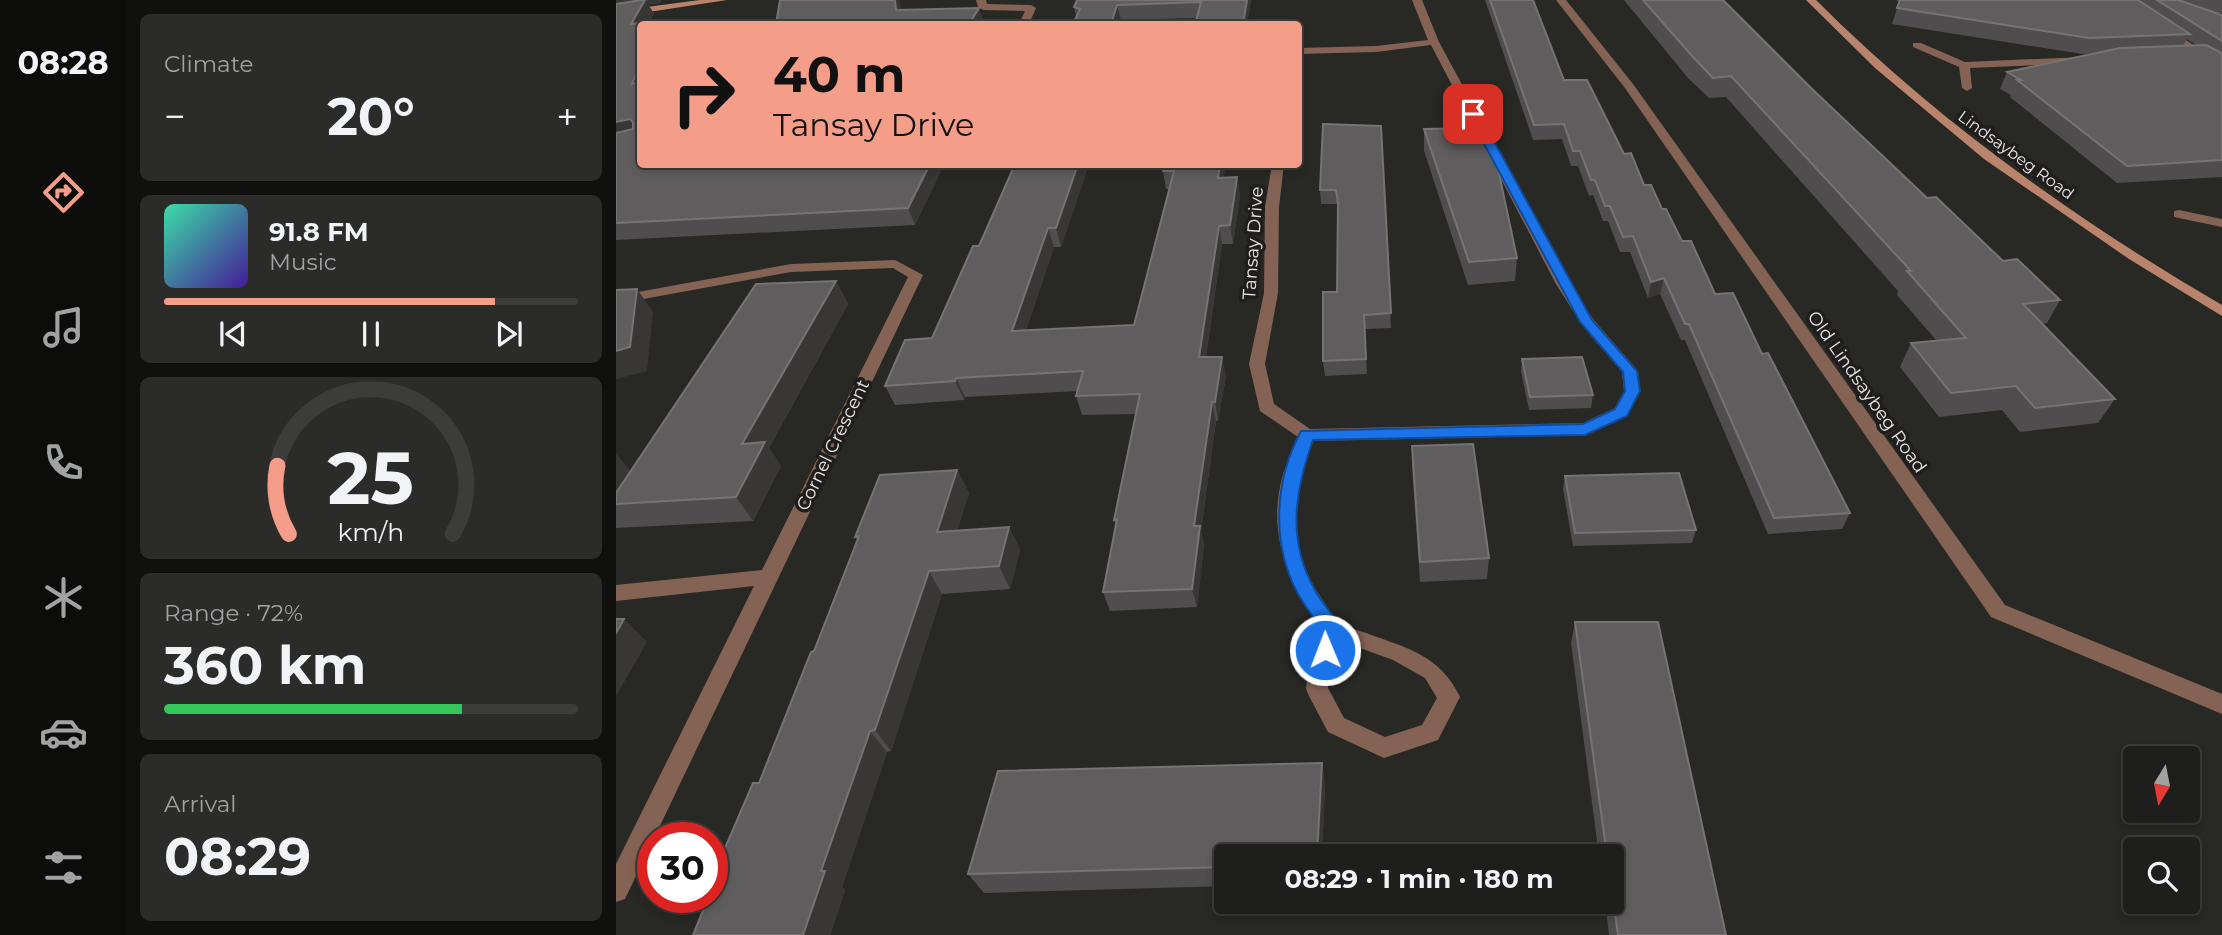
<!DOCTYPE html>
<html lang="en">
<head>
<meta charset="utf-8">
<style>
	:root { --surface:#1e1e1c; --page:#2b2b29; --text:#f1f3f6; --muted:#a1a2a3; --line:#3c3c3b; --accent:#f49e89 }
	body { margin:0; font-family:Montserrat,sans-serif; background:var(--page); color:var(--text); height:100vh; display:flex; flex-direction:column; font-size:26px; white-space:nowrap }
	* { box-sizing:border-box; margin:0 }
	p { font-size:23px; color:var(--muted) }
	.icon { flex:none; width:38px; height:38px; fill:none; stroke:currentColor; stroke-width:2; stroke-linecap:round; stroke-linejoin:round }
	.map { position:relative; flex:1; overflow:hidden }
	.details { display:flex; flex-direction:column; gap:14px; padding:14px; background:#10100f; width:490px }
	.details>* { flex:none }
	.guide { position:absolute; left:21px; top:21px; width:665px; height:147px; border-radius:7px; box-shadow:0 4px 10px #0003,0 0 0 2px var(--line); background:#f49e89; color:#111; overflow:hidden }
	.needle { width:46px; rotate:190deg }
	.buttons { position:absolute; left:1507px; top:746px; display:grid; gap:14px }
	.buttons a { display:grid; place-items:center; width:77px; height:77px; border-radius:7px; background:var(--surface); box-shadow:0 4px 10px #0003,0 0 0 2px var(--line); font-size:35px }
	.speed { position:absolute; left:21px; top:822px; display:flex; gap:14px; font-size:35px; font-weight:700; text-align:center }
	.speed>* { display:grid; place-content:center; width:91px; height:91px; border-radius:50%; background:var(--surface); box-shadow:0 4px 10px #0003,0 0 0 2px var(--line); line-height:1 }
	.speed .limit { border:10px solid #d22; background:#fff; color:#111 }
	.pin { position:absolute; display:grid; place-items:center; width:60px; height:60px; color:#fff; margin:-30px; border-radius:14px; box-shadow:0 4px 10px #0006 }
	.me { position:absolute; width:77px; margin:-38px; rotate:359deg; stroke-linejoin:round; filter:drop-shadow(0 0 5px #0008) }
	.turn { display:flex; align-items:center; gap:24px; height:147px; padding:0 21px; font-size:32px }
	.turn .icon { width:91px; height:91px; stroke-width:2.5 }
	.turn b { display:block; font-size:49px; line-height:60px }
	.big { font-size:52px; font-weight:700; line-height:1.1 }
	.details .card { flex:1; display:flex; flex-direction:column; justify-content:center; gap:10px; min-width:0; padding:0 24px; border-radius:10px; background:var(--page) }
	.details .dial { align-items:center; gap:0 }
	.dial svg { height:182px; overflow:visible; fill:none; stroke:var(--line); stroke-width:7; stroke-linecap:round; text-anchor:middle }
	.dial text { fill:var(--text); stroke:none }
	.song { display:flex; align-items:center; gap:21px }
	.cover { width:84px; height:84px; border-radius:10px; background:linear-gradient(135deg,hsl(160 70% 55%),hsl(260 70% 35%)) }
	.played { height:7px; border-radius:4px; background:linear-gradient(90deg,var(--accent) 80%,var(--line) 80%) }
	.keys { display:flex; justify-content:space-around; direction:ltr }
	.heat { display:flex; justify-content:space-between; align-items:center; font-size:38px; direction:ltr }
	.charge { height:10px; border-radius:5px; background:linear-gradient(90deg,#34c759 72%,var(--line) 0) }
	.trip { position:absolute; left:598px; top:844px; width:410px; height:70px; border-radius:7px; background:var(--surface); box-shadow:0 4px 10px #0003,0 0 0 2px var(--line); font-weight:700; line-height:70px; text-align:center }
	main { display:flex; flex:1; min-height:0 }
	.menu { display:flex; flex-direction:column; width:126px; justify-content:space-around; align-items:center; background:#0c0c0b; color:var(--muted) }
	.menu .icon { width:49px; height:49px }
	.menu .current { color:var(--accent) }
	.menu b { font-size:32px; color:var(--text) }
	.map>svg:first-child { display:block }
</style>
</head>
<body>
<main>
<nav class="menu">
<b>08:28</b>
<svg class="icon current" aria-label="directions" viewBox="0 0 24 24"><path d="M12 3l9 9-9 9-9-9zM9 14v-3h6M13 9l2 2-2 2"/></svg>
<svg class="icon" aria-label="music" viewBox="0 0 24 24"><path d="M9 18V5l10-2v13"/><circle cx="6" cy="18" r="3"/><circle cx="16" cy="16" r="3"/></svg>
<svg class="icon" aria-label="phone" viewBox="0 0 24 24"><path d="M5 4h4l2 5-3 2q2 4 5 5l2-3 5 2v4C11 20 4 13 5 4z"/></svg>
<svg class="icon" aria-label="climate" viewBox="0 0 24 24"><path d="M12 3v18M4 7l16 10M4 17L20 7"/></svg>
<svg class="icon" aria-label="car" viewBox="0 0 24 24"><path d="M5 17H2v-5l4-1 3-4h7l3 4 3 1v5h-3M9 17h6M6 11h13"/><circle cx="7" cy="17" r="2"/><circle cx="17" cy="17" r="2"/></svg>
<svg class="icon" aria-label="filters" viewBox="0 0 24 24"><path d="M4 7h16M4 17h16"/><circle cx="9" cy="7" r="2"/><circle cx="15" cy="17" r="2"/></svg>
</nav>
<section class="details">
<div class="card"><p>Climate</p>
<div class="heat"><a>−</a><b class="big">20°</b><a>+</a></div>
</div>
<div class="card">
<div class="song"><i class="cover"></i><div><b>91.8 FM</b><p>Music</p></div></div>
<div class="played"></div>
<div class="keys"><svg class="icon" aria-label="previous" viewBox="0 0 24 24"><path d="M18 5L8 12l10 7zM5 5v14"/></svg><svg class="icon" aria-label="pause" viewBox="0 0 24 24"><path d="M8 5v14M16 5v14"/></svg><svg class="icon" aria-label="next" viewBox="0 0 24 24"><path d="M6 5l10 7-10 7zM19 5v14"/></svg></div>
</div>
<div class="card dial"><svg viewBox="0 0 100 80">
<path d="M14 69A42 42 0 1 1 86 69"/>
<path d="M14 69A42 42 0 0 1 9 39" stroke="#f49e89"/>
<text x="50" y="56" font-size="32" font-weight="700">25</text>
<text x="50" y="72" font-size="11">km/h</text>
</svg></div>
<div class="card"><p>Range · 72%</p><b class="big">360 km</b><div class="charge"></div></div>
<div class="card"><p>Arrival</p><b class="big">08:29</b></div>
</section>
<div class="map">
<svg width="1606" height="935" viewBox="0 0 1606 935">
	<rect width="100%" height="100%" fill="#282825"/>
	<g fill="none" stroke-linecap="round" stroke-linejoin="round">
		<g fill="#856354" fill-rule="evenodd">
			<polygon points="360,0 370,0 371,4 415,5 420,8 413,24 403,24 409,11 367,10 362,7"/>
			<path d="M796 0H806L823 42 954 284 977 319 1022 371 1024 391 1011 416 969 435 697 441C678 495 670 548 706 599 711 606 717 619 725 624 733 628 742 630 750 633 791 648 824 655 844 697L822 740 768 758 712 732 693 696 690 689 692 670 705 630C673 583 651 536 666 478 670 464 677 450 682 437L644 411 633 364 648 293 649 207 656 164H668L663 207 662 293 649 364 658 404 694 429 967 423 999 408 1008 391 1006 372 966 325 940 284 815 45 760 52 682 54V48L760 46 812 40ZM722 640 777 660 809 678 821 698 806 725 769 737 728 718 712 688V670Z"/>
			<polygon points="940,0 950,0 1017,84 1389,605 1606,694 1606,714 1375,617 1009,88"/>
			<polygon points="1544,28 1552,28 1606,64 1606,72 1544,32"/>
			<polygon points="1297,43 1305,43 1349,62 1467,57 1472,60 1467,63 1354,68 1356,88 1351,91 1346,88 1343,67 1297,47"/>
			<polygon points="1563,210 1606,219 1606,227 1558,217 1558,211"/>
			<polygon points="279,260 307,275 9,899 0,902 0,864 138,586 0,601 0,585 146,570 292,277 277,268 175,272 0,304 0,296 175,264"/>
		</g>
		<g fill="#ba846c" fill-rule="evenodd">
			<polygon points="84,0 111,0 0,17 0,11"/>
			<path d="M1190 0H1200C1320 120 1460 220 1606 305V316L1513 259 1368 159 1259 68Z"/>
		</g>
	</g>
	<g fill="#504d4e" fill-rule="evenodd">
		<polygon points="0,0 45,0 44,3 32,4 38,14 33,22 24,24 24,164 328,164 299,225 0,240"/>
		<polygon points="635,0 631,24 581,24 581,18 505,20 460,16 458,7"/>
		<polygon points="869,0 917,0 948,80 1008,154 1028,185 1046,209 1099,294 1146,354 1234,513 1226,529 1152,534 1069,340 1065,340 1044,294 1032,298 1014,252 1004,252 992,221 987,221 977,195 973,196 962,166 955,166 946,139 917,140"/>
		<polygon points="1008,0 1107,0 1195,88 1311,198 1387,261 1444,300 1431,323 1426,324 1499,399 1482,423 1404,432 1386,410 1323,417 1284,367 1295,343 1321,341 1281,295 1282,291 1110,97 1093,98 1072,78"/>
		<path d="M1280 0H1606V13H1601L1606 15V177L1501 183 1394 97 1395 95 1384 89 1391 72 1481 53 1466 54 1276 24 1283 2ZM1571 39 1580 45 1567 46Z"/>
		<polygon points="765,126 775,328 749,329 751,374 709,376 707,361 721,292 722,209 721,204 705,204 704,190"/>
		<polygon points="808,129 901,258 899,281 852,285 808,151"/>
		<polygon points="473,164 445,247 438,247 410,330 518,325 553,189 550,189 547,171 549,164 608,178 621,177 624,195 617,244 606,244 590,357 610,376 602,421 600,421 585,531 588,544 581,607 494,611 487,592 500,526 498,520 520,414 466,415 460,396 462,391 349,397 348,400 279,405 269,386 316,338"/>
		<polygon points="220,281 232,304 153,448 165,466 137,521 0,528 0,454 14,471"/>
		<polygon points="906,359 977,395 975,408 913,410 905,371"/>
		<polygon points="796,446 873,558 871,579 804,582 796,467"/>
		<polygon points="341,470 353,493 341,530 393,527 404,550 394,589 326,594 275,751 271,752 226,887 229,890 214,935 77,935 109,858 106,855 143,783 198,651 241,540 239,537"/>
		<polygon points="949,476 1080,530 1076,543 957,546 947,489"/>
		<polygon points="959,622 1110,935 993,935 989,901 996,901 996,856 983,856 955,643"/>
		<polygon points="706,763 709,784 706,856 611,856 611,886 368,893 352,874"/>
	</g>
	<g fill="#393736">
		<polygon points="0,0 45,0 44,3 32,4 38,14 24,38 0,8"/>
		<polygon points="279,0 284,0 285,24 280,10"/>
		<polygon points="631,0 635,0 631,24 627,24"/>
		<polygon points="501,5 505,20 504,24 495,24"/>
		<polygon points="363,8 368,23 367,24 353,24"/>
		<polygon points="24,64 24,99 16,84"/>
		<polygon points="14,119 24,135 0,140 0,122"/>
		<polygon points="314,164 328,164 299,225 292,208"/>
		<polygon points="462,164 473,164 445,247 440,228"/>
		<polygon points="604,164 610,164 605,196 602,178"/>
		<polygon points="621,177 624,195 617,244 614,225"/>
		<polygon points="603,226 606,244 587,376 583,357"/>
		<polygon points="432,228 438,247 403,350 396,331"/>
		<polygon points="1048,278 1044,294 1032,298 1035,282"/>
		<polygon points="220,281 232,304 153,448 165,466 137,521 120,497 126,444"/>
		<polygon points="21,289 37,312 31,371 0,379 0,351"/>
		<polygon points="606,357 610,376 602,421 599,402"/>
		<polygon points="340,378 349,397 348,400 339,381"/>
		<polygon points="596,402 600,421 585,531 588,544 581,607 576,589 578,526"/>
		<polygon points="0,454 20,477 0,504"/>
		<polygon points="341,470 353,493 334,555 321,532"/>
		<polygon points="393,527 404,550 394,589 383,566"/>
		<polygon points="313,571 326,594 275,751 259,730"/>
		<polygon points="8,619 31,642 0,696 0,633"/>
		<polygon points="254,731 271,752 226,887 229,890 214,935 187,935 205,871"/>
		<polygon points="706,763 709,784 706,856 701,856"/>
	</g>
	<g fill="#605d5e" stroke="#767374" stroke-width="2">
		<polygon points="25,0 29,0 15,24 44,21 42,24 24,24 24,64 16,84 24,82 24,164 314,164 292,208 0,223 0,133 17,129 17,122 14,119 0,122 0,4"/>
		<polygon points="164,0 279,0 280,10 363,8 353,24 160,24"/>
		<polygon points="461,0 631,0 627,24 585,24 586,21 580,21 585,2 501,5 495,24 457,24 464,9 458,7"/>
		<polygon points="874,0 917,0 948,80 971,80 1008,154 1015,153 1028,185 1035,185 1046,209 1050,209 1066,241 1075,241 1099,294 1117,293 1146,354 1152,353 1234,513 1158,518 1073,324 1069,324 1048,278 1035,282 1017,236 1007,237 994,206 989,206 979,180 975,180 964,151 957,151 948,124 918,125"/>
		<polygon points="1027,0 1107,0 1195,88 1311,198 1320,197 1387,261 1401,259 1444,300 1407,304 1499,399 1419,408 1400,386 1335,393 1295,343 1350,338 1291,271 1295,271 1115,76 1097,78 1077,57"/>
		<polygon points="1284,0 1522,0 1574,34 1473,38 1281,8"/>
		<polygon points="1541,0 1562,0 1606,15 1606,41"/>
		<polygon points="1590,45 1606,53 1606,160 1511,166 1401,80 1405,80 1391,72 1504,48"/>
		<polygon points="707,124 765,126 775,313 748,315 750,359 707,361 707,292 721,292 722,203 720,190 704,190"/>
		<polygon points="868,128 877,145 901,258 853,262 808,129"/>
		<polygon points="399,164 462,164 440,228 432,228 396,331 518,325 558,171 547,171 549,164 604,164 602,178 621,177 614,225 603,226 583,357 606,357 599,402 596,402 578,526 584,526 576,589 487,592 501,519 498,520 524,394 460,396 467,371 340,378 339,381 269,386 289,340 316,338 357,246 363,246"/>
		<polygon points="220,281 126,444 149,442 120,497 0,504 0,493 140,284"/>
		<polygon points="21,289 14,347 0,351 0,290"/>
		<polygon points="966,357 977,395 914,397 906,359"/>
		<polygon points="857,444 873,558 804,562 796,446"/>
		<polygon points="341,470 321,532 393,527 383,566 313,571 259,730 254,731 205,871 209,871 187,935 77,935 92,898 96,898 96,888 110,855 106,855 137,783 143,783 195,652 198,651 243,536 239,537 264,475"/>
		<polygon points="1063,473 1080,530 959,533 949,476"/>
		<polygon points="0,619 8,619 0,633"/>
		<polygon points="959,622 1042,622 1110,935 1002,935 996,891 996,856 991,856"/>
		<polygon points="706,763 701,856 611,856 611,867 352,874 382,771"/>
	</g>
	<path fill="#1a73e8" stroke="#114b97" stroke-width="2" d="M857 110 863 114 976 320 1021 371 1024 391 1011 416 969 435 697 440C679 490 671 540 698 588 705 603 718 614 725 629L716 655 709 658 702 655 700 650 706 630C698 618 689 606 682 594 655 544 658 481 685 431L967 424 999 409 1009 391 1007 372 964 322 852 114Z"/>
	<g text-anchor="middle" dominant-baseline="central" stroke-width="7" stroke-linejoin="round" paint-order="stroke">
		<g font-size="16" fill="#e9e8e7" stroke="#1f1e1c">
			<text transform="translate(1400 155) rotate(36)">Lindsaybeg Road</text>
		</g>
		<g font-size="18" fill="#e9e8e7" stroke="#1f1e1c">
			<text transform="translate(637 243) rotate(-86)">Tansay Drive</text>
			<text transform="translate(1251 392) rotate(55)">Old Lindsaybeg Road</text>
			<text transform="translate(217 445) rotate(-64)">Cornel Crescent</text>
		</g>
	</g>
</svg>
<div class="buttons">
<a><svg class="needle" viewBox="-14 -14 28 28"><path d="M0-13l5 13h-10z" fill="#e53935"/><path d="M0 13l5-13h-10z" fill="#a1a2a3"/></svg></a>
<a><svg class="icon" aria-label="search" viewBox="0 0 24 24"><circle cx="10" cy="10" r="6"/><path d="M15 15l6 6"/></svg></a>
</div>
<div class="speed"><div class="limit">30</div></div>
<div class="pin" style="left:857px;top:114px;background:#d93025"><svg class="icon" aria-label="arrive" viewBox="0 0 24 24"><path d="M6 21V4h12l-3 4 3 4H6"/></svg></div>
<svg class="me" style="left:709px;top:650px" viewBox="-20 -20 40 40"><circle r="17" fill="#1a73e8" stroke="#fff" stroke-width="3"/><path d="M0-11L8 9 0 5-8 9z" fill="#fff"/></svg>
<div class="trip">08:29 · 1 min · 180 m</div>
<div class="guide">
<div class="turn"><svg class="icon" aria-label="right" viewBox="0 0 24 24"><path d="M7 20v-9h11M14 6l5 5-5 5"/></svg><div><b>40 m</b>Tansay Drive</div></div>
</div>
</div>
</main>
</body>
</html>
